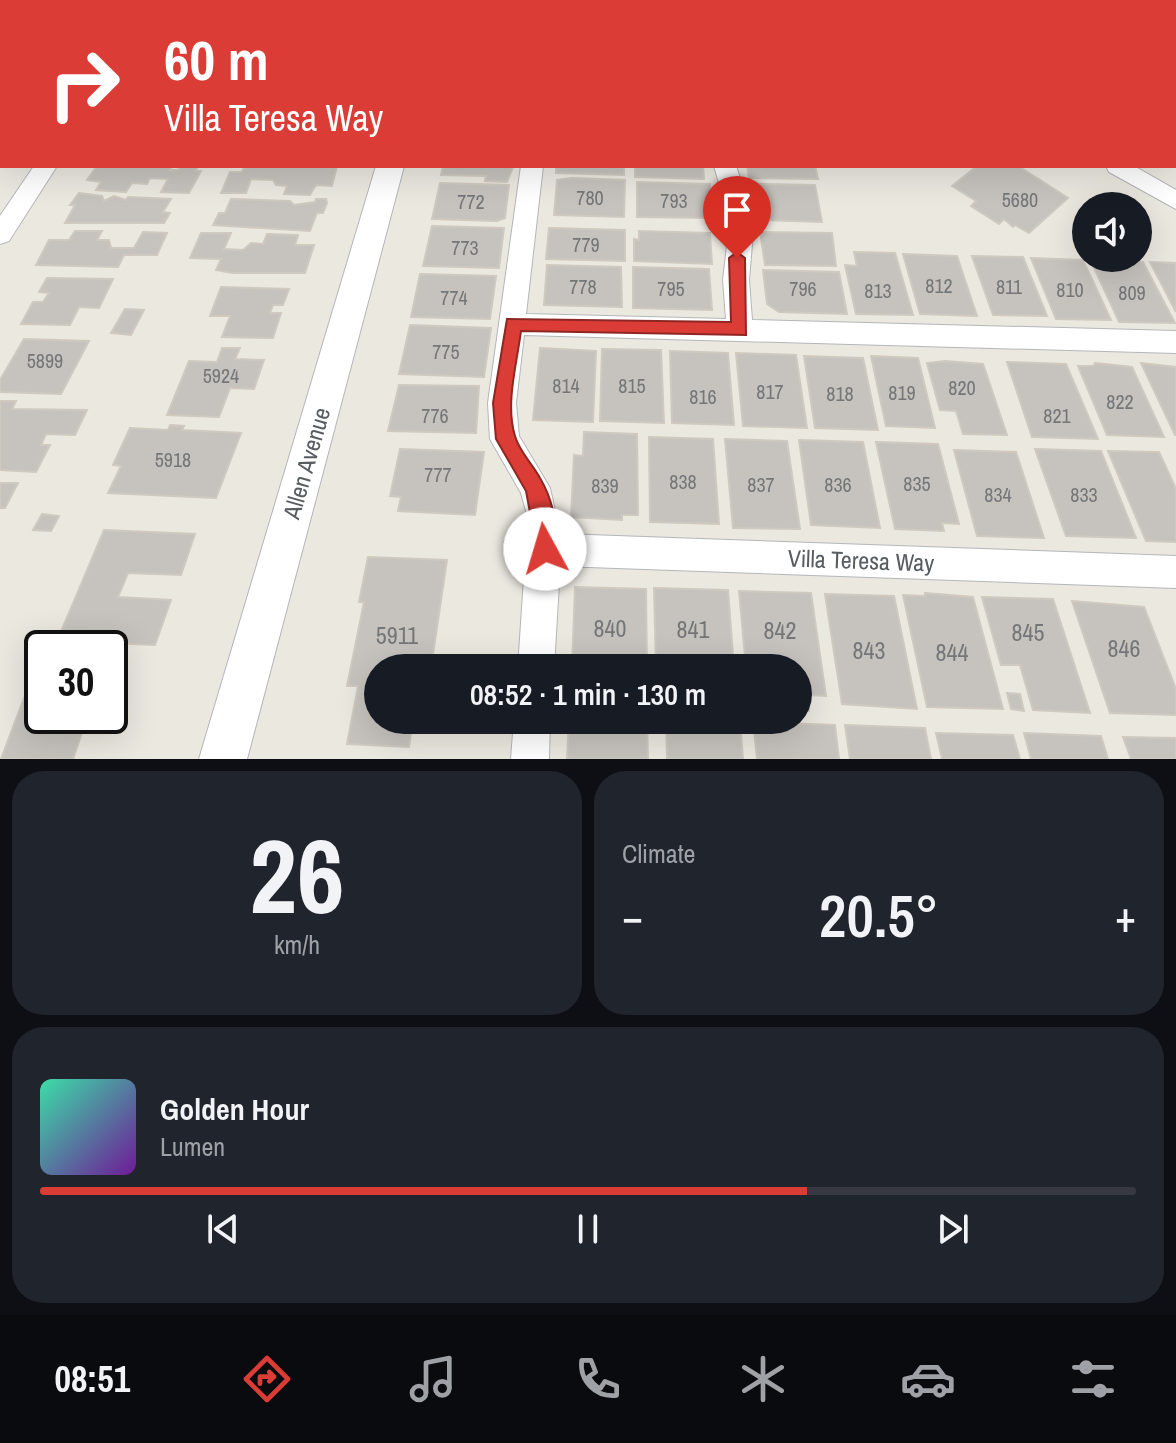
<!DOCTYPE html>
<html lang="en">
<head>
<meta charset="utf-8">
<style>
	:root { --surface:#171b24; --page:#20242c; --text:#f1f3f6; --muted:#9ea1a6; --line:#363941; --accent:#db3c36 }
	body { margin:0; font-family:"Archivo Narrow",sans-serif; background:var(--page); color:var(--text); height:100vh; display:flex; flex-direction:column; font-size:30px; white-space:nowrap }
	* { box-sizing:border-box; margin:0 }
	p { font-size:26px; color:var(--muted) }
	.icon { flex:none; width:44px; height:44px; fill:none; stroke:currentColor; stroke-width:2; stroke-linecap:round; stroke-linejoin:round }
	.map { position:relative; height:759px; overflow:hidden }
	.drawer { display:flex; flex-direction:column; gap:12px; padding:12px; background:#0d0f14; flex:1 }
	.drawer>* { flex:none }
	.guide { position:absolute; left:0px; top:0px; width:1176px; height:168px; box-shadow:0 8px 32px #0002; background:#db3c36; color:#fff; overflow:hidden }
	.tools { position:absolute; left:1072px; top:192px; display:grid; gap:16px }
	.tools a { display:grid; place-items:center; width:80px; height:80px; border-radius:50%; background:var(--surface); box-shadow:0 8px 32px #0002; font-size:40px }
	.speed { position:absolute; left:24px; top:630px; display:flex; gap:16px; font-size:40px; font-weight:700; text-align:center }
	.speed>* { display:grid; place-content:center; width:104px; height:104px; border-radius:50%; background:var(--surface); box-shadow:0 8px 32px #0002; line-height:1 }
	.speed .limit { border:4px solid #111; border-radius:12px; background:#fff; color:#111 }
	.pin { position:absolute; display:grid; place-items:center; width:68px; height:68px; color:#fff; margin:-82px -34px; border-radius:50% 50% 50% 0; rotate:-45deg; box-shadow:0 0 8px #0007 }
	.pin .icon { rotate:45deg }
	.me { position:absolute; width:88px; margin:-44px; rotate:354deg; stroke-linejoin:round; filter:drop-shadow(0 0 6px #0008) }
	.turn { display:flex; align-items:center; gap:28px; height:168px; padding:0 32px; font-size:36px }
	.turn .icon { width:104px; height:104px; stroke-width:2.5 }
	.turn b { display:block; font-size:56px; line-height:68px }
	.big { font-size:60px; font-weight:600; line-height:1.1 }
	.drawer .tile { flex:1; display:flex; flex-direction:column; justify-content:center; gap:12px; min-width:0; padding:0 28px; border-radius:32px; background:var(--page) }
	.drawer .dial { align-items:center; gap:0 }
	.dial b { font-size:104px; line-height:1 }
	.song { display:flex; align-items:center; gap:24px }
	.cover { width:96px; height:96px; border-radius:12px; background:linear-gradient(135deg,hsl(160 70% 55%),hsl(280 70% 35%)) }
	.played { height:8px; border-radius:4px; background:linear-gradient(90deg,var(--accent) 70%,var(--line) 70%) }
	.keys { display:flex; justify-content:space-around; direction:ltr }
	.heat { display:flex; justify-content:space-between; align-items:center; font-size:44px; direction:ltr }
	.drawer .tiles { flex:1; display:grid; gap:12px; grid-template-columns:1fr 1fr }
	.tile:last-child { grid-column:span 2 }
	.trip { position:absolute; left:364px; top:654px; width:448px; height:80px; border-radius:40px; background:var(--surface); box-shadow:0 8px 32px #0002; font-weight:600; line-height:80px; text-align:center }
	.tab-bar { display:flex; height:128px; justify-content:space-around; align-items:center; background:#090b0e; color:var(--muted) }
	.tab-bar .icon { width:56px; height:56px }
	.tab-bar .active { color:var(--accent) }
	.tab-bar b { font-size:36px; color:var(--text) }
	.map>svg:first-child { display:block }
</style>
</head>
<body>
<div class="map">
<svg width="1176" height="759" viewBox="0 0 1176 759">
	<rect width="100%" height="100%" fill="#ebe8e0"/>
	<g fill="#c6c3be" stroke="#cfc9bf" stroke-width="2">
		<polygon points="97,166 172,166 170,170 178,170 180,166 198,166 196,171 201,171 189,193 161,192 168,179 150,178 147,184 132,183 126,192 96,190 101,182 87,180"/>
		<polygon points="245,166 337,166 332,186 316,185 310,195 284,194 287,186 276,185 273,180 251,179 246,193 221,193 230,172 242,172"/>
		<polygon points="443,166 513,166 513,167 507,182 485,181 486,176 441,175"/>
		<polygon points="556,166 624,166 624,175 556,173"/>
		<polygon points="635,166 703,166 704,179 635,177"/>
		<polygon points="747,166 815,166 818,179 749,178"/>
		<polygon points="977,166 1018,166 1068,198 1029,233 1015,225 1013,227 1004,219 999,224 971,206 976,201 952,186"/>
		<polygon points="572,178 625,180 624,217 554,215 557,180"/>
		<polygon points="637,182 710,184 713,218 637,217"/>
		<polygon points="440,183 509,185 505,218 497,221 432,219"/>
		<polygon points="758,184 815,185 822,222 763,220"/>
		<polygon points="79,193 102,196 104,201 114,196 126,200 128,197 171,199 163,212 170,213 164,223 65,223 75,205 70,205"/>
		<polygon points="231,199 290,201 294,205 315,202 316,199 326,199 327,203 323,213 317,213 310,231 213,225 219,213 225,213"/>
		<polygon points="432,226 504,228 499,268 423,266"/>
		<polygon points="549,228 625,230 625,261 546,259"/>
		<polygon points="75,231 102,231 97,240 109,240 111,248 134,248 143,232 167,233 157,255 124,255 118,267 36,265 49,240 69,240"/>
		<polygon points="639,231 710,233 712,264 634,261 634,239 639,240"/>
		<polygon points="760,232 832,233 836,266 765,265"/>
		<polygon points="201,233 231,233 224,249 243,250 251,243 263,244 267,234 298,235 295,245 314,245 305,273 233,273 216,270 221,259 190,258"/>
		<polygon points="854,252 895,253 913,315 856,314 845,265 857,266"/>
		<polygon points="903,254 957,256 977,316 920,314"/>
		<polygon points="972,256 1023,257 1047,316 993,315"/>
		<polygon points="1031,258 1083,260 1111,320 1056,319"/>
		<polygon points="1091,261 1143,262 1175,323 1119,322"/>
		<polygon points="1150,262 1176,263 1176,312"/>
		<polygon points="547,265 621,267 622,307 544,305"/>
		<polygon points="633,267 709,269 712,310 633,308"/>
		<polygon points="763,270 839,272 847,314 779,312 767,304"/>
		<polygon points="420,274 496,276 490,319 411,317"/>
		<polygon points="47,278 113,279 99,308 79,307 70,325 21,324 33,302 43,302 49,293 39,292"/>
		<polygon points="221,287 289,289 283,305 273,305 270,313 281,313 273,338 222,337 230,316 210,316"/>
		<polygon points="125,309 144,310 131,335 111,333"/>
		<polygon points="410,325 491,328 484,377 399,374"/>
		<polygon points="24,339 89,341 61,394 0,392 0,380"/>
		<polygon points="222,348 240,348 235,359 264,360 254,389 230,388 219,417 167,415 189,361 217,362"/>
		<polygon points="540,348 596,351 593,422 533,420"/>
		<polygon points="602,349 661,350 664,423 600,421"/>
		<polygon points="670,351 728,353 734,425 672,423"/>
		<polygon points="736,353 796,355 807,428 743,426"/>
		<polygon points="804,356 863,358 878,430 815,428"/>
		<polygon points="871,356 918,358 935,428 886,426"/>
		<polygon points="945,361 983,364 1007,435 963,434 956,411 940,410 927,363"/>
		<polygon points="1007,362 1066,364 1098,439 1032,437"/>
		<polygon points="1095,363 1132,367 1164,437 1107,435 1078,366 1093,366"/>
		<polygon points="1141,363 1176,367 1176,435 1175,435"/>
		<polygon points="399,385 479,386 476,433 388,431"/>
		<polygon points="0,401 16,401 12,409 87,410 75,435 46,434 41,445 50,445 36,472 0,470"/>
		<polygon points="170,425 184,426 182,430 241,433 216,498 108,493 121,466 113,465 130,428 168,430"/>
		<polygon points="584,432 637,434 638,515 622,515 622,520 571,517 574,455 583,456"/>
		<polygon points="649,437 713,439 719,524 650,522"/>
		<polygon points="725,439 787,441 800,529 733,528"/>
		<polygon points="799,440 863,442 880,528 811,525"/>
		<polygon points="876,442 938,444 959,524 942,523 944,531 895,529"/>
		<polygon points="400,449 484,452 475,515 398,511 401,497 390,496"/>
		<polygon points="1035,449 1101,451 1136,538 1066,536"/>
		<polygon points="954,450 1016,452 1044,538 977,536"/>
		<polygon points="1108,451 1159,452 1176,489 1176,542 1146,541"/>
		<polygon points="0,483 18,483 5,508 0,508"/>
		<polygon points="42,514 59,516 51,531 33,530"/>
		<polygon points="104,530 195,534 181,575 128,573 118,597 171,600 155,645 57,641"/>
		<polygon points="368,557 447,560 431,668 378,668 378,720 413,720 409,747 347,744 358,686 347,686 364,602 359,602"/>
		<polygon points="575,587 646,589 647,668 572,668"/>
		<polygon points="654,588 728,590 734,668 656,668"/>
		<polygon points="739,591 811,593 826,696 807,695 809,711 798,710 798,668 746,668"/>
		<polygon points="925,593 973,597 1003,709 927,707 903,595 925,596"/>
		<polygon points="825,594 894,596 917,709 842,704"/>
		<polygon points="982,597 1053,599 1090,713 1033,710 1020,665 1001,665"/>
		<polygon points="1072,601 1144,607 1176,689 1176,715 1110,713"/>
		<polygon points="35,669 42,670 42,716 94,716 90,727 84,727 73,759 1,759"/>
		<polygon points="1007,693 1020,694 1024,711 1011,709"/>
		<polygon points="569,720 647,720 648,759 567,759"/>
		<polygon points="666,720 740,721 743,759 667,759"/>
		<polygon points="753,722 835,725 839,759 757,759"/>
		<polygon points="845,725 925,728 931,759 850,759"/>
		<polygon points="936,733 1013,735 1020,759 942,759"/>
		<polygon points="1024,733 1101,736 1108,759 1031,759"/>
		<polygon points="1123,737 1176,738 1176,759 1131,759"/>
	</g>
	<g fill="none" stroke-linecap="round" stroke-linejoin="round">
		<defs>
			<polygon id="service" points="1110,0 1121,0 1108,2"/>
			<g id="minor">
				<rect x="543" y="0" width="18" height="2"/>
				<polygon points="701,0 725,0 726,2 702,2"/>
				<polygon points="1174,128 1176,128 1174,144"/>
				<polygon points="34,166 57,166 9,241 0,244 0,216"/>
				<polygon points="521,166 543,166 526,314 726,319 723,280 730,220 714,166 736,166 754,220 749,280 752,320 1176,331 1176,353 524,335 516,403 519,436 550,488 560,534 1176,556 1176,588 560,566 554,668 518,668 528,518 521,493 490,439 488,403"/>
				<polygon points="1106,166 1134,166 1176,190 1176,209 1109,172"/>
				<polygon points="514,720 550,720 549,759 511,759"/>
			</g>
			<g id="tertiary">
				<polygon points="425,0 449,0 424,2"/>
				<polygon points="376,166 404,166 247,759 199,759"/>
			</g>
			<g id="secondary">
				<polygon points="939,0 969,0 970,2 940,2"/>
				<polygon points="1021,0 1051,0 1052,2 1022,2"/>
				<polygon points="1174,50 1176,51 1176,69 1174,68"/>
				<rect x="1174" y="85" width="2" height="18"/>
			</g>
		</defs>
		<use href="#service" stroke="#b3b6ba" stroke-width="2"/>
		<use href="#minor" stroke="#b3b6ba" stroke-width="2"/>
		<use href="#tertiary" stroke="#b3b6ba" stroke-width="2"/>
		<use href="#secondary" stroke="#b2b5ba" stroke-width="2"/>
		<use href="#service" fill="#fff" fill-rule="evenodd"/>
		<use href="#minor" fill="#fff" fill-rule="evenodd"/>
		<use href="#tertiary" fill="#fff" fill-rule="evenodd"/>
		<use href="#secondary" fill="#fff" fill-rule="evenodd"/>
	</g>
	<path fill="#db3c36" stroke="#8e2723" stroke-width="2" d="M737 252 745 258 746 335 521 331C517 363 505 404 515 436 519 451 533 465 540 478 552 498 562 535 553 556L545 559 538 556 526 491 496 439 493 403 507 319 731 322 729 258Z"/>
	<g text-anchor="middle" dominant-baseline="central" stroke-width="7" stroke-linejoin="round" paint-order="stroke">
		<g font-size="20" fill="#747678">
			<text x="590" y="197">780</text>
			<text x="1020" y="199">5680</text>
			<text x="674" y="200">793</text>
			<text x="471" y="201">772</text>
			<text x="586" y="244">779</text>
			<text x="465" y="247">773</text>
			<text x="939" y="285">812</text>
			<text x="583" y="286">778</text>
			<text x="1009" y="286">811</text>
			<text x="671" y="288">795</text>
			<text x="803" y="288">796</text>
			<text x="1070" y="289">810</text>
			<text x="878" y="290">813</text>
			<text x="1132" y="292">809</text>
			<text x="454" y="297">774</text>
			<text x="446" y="351">775</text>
			<text x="45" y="360">5899</text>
			<text x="221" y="375">5924</text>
			<text x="566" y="385">814</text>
			<text x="632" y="385">815</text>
			<text x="962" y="387">820</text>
			<text x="770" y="391">817</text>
			<text x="902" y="392">819</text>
			<text x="840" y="393">818</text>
			<text x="703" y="396">816</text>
			<text x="1120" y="401">822</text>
			<text x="435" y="415">776</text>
			<text x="1057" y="415">821</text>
			<text x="173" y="459">5918</text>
			<text x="438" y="474">777</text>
			<text x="683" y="481">838</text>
			<text x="917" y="483">835</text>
			<text x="761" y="484">837</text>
			<text x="838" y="484">836</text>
			<text x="605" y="485">839</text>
			<text x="998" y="494">834</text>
			<text x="1084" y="494">833</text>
		</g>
		<g font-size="24" fill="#595c60" stroke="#fff">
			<text transform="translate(306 463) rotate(-74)">Allen Avenue</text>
			<text transform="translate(861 560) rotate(2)">Villa Teresa Way</text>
		</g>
		<g font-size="24" fill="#747678">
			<text x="610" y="628">840</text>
			<text x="693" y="629">841</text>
			<text x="780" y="630">842</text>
			<text x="1028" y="632">845</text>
			<text x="397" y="635">5911</text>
			<text x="1124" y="648">846</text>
			<text x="869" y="650">843</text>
			<text x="952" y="652">844</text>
		</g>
	</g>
</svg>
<div class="tools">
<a><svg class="icon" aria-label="sound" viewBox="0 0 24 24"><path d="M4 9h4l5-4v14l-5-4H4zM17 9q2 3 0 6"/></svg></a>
</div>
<div class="speed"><div class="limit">30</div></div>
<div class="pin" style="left:737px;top:258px;background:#d93025"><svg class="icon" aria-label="arrive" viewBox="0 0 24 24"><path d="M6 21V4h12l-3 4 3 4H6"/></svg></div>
<svg class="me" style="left:545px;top:549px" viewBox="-20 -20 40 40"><circle r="19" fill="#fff"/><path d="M0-13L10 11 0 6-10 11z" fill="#db3c36"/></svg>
<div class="trip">08:52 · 1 min · 130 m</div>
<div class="guide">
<div class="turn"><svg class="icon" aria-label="right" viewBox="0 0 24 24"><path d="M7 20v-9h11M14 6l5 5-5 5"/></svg><div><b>60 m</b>Villa Teresa Way</div></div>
</div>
</div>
<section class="drawer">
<div class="tiles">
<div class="tile dial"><b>26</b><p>km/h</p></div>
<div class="tile"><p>Climate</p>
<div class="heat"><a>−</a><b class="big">20.5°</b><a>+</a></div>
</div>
<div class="tile">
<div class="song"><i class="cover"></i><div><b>Golden Hour</b><p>Lumen</p></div></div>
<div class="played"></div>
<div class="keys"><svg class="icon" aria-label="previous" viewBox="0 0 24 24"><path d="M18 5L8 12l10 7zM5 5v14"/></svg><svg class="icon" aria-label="pause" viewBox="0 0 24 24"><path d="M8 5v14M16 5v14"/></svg><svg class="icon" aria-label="next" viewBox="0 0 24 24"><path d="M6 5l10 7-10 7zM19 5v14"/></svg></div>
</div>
</div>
</section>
<nav class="tab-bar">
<b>08:51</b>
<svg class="icon active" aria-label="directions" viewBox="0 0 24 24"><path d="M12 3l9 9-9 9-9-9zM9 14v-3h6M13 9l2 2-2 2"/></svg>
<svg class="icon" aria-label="music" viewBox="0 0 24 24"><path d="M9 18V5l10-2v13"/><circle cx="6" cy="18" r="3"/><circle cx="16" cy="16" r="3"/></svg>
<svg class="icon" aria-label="phone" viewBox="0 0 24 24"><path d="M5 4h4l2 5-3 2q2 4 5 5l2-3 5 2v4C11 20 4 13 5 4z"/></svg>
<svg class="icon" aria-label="climate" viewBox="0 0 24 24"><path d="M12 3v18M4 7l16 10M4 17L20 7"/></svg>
<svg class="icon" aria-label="car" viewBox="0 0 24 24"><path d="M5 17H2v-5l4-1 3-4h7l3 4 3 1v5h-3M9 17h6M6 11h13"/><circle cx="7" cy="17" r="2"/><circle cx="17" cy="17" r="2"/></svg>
<svg class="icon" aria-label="filters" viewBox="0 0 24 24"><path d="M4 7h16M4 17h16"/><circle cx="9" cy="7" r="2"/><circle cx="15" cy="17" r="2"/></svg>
</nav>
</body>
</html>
